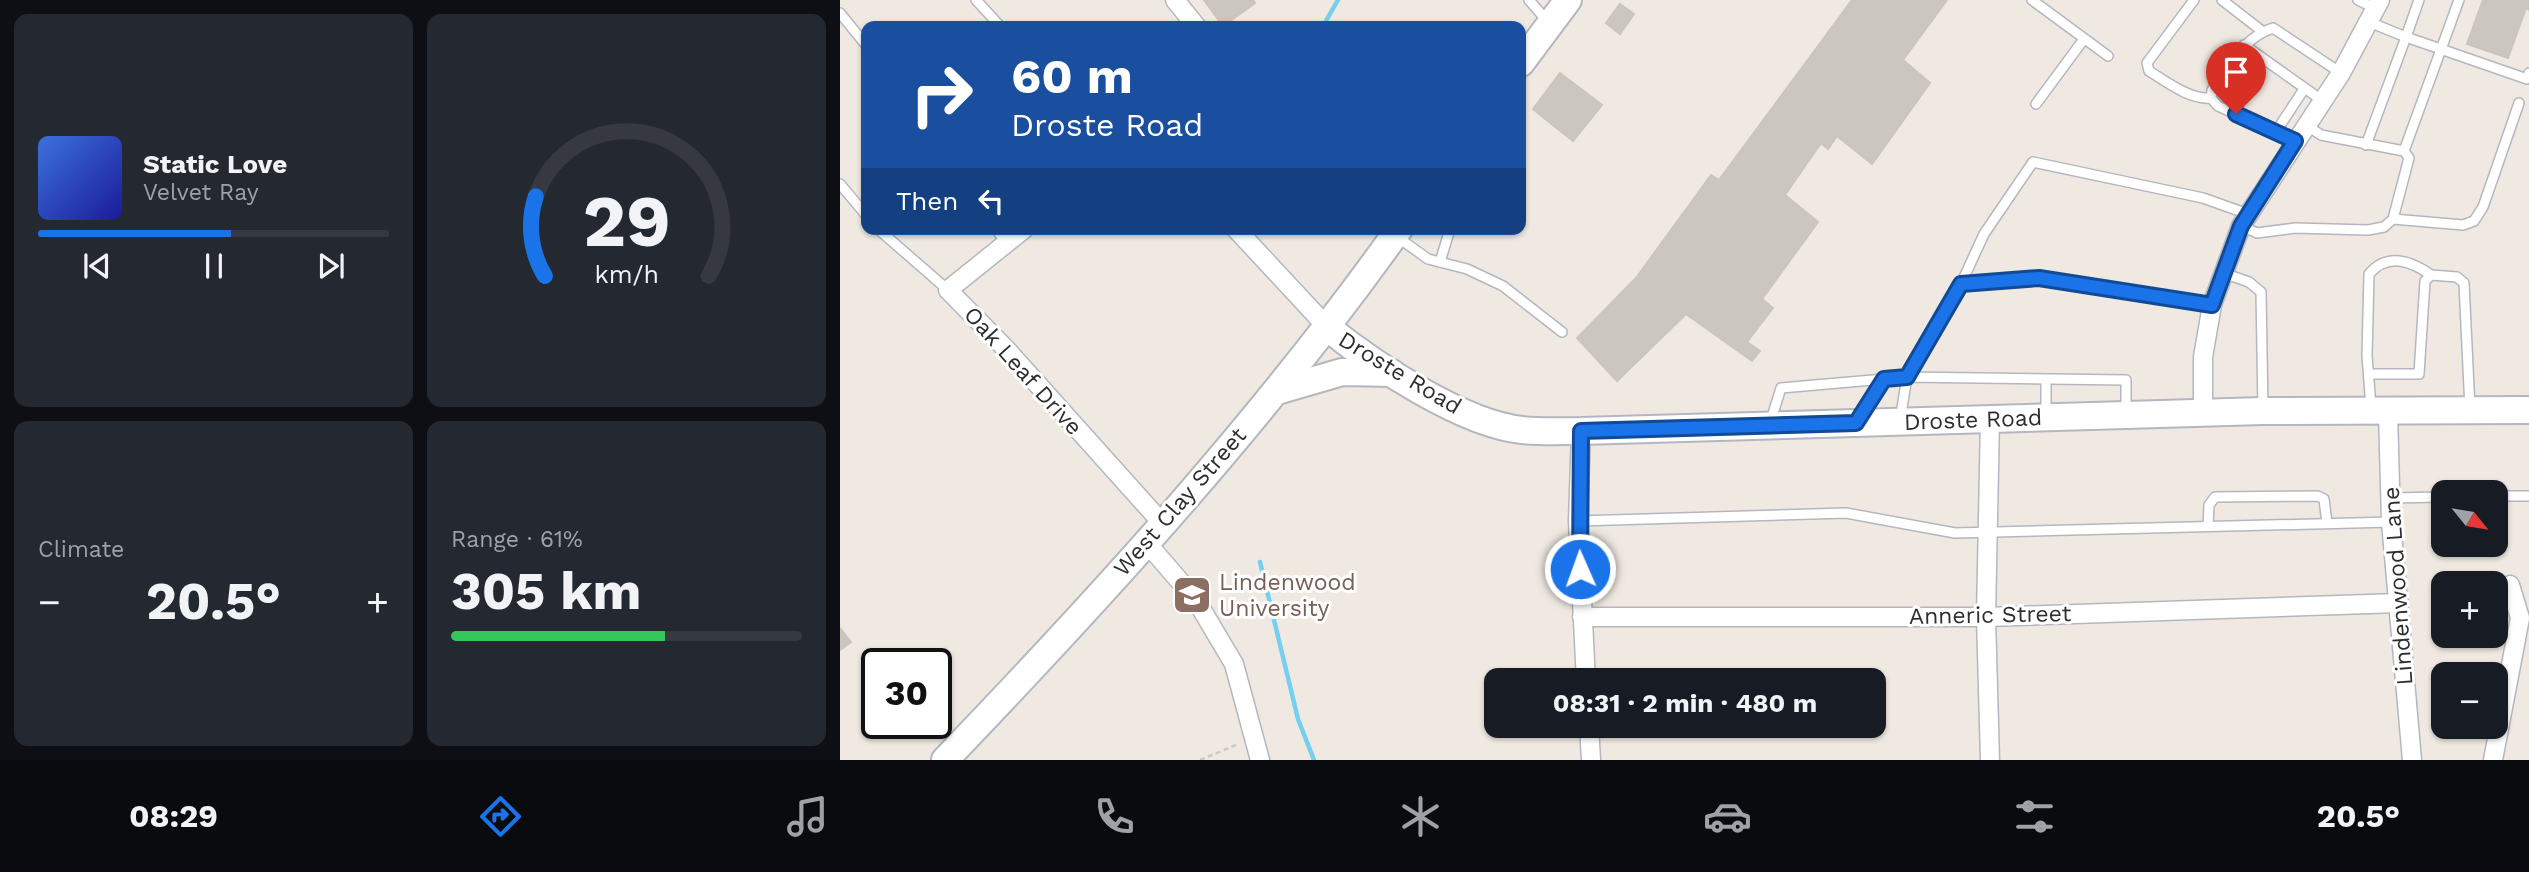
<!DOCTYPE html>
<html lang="en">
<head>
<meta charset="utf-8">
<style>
	:root { --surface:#171b24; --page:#242831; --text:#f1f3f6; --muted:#9ea1a6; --line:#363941; --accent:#1a73e8 }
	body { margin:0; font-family:"Work Sans",sans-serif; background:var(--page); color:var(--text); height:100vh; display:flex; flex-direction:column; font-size:26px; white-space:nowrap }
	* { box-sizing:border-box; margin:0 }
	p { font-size:23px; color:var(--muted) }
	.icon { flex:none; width:38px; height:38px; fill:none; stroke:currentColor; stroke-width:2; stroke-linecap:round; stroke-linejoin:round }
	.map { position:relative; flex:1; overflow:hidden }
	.panel { display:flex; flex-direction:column; gap:14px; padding:14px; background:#0d0f14; width:840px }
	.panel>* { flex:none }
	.hud { position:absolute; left:21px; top:21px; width:665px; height:214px; border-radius:14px; box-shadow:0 2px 5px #0004; background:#1a4fa0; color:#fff; overflow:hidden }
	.needle { width:46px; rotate:120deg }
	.tools { position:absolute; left:1591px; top:480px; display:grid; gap:14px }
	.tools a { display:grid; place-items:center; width:77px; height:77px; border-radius:14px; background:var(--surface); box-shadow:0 2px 5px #0004; font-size:35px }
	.speed { position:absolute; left:21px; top:648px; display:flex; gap:14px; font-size:35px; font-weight:700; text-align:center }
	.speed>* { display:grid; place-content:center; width:91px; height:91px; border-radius:50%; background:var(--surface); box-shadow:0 2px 5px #0004; line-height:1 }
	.speed .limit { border:4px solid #111; border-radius:10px; background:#fff; color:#111 }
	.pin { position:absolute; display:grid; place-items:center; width:60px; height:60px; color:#fff; margin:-72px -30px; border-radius:50% 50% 50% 0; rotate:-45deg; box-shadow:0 0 7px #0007 }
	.pin .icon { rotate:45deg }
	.me { position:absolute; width:77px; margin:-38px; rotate:358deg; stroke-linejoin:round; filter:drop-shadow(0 0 5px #0008) }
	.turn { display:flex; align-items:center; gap:24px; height:147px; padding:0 35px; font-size:32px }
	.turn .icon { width:91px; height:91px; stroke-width:2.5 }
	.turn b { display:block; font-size:49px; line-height:60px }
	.then { display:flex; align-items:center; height:66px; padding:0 35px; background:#0003; gap:14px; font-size:26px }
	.big { font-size:52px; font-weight:700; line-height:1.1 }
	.panel .card { flex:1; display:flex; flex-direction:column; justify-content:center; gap:10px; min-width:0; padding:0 24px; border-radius:14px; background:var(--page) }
	.panel .dial { align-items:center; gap:0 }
	.dial svg { height:182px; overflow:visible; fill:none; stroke:var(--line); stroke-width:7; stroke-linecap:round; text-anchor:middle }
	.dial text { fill:var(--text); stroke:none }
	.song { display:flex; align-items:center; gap:21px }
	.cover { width:84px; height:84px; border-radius:10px; background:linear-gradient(135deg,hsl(220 70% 55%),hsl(240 70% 35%)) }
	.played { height:7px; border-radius:4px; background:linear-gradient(90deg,var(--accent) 55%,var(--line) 55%) }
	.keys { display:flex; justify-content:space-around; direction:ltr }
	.heat { display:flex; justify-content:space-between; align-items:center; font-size:38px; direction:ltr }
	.charge { height:10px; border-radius:5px; background:linear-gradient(90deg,#34c759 61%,var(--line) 0) }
	.panel .tiles { flex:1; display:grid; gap:14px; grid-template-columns:repeat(2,1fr) }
	.trip { position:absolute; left:644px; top:668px; width:402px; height:70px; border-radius:14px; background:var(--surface); box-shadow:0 2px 5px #0004; font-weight:700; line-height:70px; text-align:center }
	.menu { display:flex; height:112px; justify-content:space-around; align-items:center; background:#090b0e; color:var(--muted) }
	.menu .icon { width:49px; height:49px }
	.menu .active { color:var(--accent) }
	.menu b { font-size:32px; color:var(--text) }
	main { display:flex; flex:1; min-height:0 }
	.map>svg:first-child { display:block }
</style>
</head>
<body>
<main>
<section class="panel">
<div class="tiles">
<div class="card">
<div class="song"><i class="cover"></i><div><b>Static Love</b><p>Velvet Ray</p></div></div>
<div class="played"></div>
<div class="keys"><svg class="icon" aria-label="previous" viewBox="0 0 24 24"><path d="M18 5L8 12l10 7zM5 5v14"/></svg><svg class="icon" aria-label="pause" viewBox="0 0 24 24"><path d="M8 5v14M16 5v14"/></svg><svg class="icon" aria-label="next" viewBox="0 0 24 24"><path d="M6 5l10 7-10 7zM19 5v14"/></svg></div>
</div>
<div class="card dial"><svg viewBox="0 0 100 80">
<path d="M14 69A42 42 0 1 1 86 69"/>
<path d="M14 69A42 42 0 0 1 10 34" stroke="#1a73e8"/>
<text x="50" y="56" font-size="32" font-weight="700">29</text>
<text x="50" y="72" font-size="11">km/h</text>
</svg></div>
<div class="card"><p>Climate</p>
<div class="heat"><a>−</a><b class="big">20.5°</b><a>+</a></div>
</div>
<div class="card"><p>Range · 61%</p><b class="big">305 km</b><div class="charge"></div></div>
</div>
</section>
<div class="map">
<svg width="1689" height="760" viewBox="0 0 1689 760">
	<rect width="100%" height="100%" fill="#efe9e1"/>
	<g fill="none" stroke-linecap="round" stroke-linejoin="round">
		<g stroke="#75cff0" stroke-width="4.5">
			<polyline points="483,26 498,0"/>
			<polyline points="420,562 458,719 474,760"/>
		</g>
	</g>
	<g fill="#cbc7bf" stroke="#cbc5ba" stroke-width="2">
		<polygon points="364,0 413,0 415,3 383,26"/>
		<polygon points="1012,0 1107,0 1063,60 1090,83 1032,164 997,136 988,149 981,143 945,195 978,222 922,299 933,308 907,342 920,351 912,361 846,314 777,381 737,338 796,278 871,175 879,180"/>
		<polygon points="1643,0 1689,0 1689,10 1686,8 1668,58 1627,44"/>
		<polygon points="780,4 794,14 780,34 766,23"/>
		<polygon points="720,73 762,105 733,141 693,109"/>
		<polygon points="0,628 11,642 0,650"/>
	</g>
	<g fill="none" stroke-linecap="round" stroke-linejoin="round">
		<defs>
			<g id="lane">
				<polyline points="136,0 160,26"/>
				<polyline points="689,0 709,23"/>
				<polyline points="1192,0 1268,56"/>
				<path d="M1354 0 1307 63 1309 71C1327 82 1350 100 1371 98"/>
				<polyline points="1382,0 1422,31"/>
				<polyline points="1518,0 1536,9"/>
				<polyline points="1579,0 1566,37 1687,79 1689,73"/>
				<polyline points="0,13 26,45"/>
				<polyline points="1404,45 1483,101"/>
				<polyline points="1196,104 1244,39"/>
				<polyline points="1437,130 1464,89"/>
				<path d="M1455 141 1378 106 1371 98 1372 90C1389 66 1404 37 1433 28L1501 73"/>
				<polyline points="1526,145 1566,37 1529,22"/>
				<polyline points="1564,151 1619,0"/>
				<polyline points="0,184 26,215"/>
				<polyline points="1553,219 1623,225 1634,221 1643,207 1679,103"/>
				<polyline points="1401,226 1417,233 1455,228 1528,230 1544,227 1553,219 1569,158 1564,151 1481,135 1466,125"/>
				<polyline points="38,229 108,290"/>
				<polyline points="156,229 167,244"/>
				<polyline points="556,236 588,259 627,269 663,286 722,332"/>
				<polyline points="600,262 610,229"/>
				<polyline points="1383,273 1409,282 1421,292 1423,410"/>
				<polyline points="1121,284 1144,234 1193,162 1363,198 1408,214"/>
				<polyline points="1529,374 1579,374 1585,281 1591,275 1617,277 1624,283 1630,409"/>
				<polyline points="1206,381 1206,416"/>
				<path d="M1531 407 1527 356 1529 274C1548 252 1571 261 1591 275"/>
				<polyline points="1019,418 1044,379 1067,377 1286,380 1286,413"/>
				<polyline points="1060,420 1067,377 1121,284 1199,278 1372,305"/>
				<polyline points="930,423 941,388 1044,379"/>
				<polyline points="1656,496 1689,496"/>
				<polyline points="1550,498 1603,497"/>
				<polyline points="738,521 1006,513 1115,533 1551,522"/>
				<polyline points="1368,526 1369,505 1375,497 1478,496 1484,499 1487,523"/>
			</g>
			<g id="street">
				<polyline points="335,0 356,26"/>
				<polyline points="184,229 108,290 166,349 322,523"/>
				<polyline points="396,229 488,328"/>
				<polyline points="1548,412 1551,522 1572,760"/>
				<polyline points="1363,413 1363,357 1372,305 1401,226 1501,73 1540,0"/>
				<polyline points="1150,419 1146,617 1150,760"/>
				<polyline points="741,431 738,521 746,681"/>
				<polyline points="306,542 356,600 394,664 420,760"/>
				<polyline points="742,617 1146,617 1559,603"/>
				<polyline points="749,726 751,760"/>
				<polyline points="1653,760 1680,618 1670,585"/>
			</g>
			<g id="secondary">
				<polyline points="681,63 728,0"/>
				<path d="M488 328C534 365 623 424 682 430 701 432 721 431 741 431L1423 411 1689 410"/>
				<polyline points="437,391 502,372 552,373"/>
				<path d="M105 760C266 592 424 419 559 229"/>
			</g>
		</defs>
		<use href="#lane" stroke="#b4b7c1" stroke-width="12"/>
		<use href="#street" stroke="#b4b7c1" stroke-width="21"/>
		<use href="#secondary" stroke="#b4b7c1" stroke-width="30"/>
		<polyline stroke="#c9c9c9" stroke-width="2.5" stroke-dasharray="5 3.5" stroke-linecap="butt" points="360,760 396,745"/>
		<use href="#lane" stroke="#fff" stroke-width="9"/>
		<use href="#street" stroke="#fff" stroke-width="18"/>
		<use href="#secondary" stroke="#fff" stroke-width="26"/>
	</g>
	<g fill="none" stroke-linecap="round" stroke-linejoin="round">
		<defs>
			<polyline id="route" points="740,569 741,431 1016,423 1044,379 1067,377 1121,284 1199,278 1372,305 1401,226 1455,141 1396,114"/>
		</defs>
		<use href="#route" stroke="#114b97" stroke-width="18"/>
		<use href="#route" stroke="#1a73e8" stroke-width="12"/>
	</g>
	<defs>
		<symbol id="university-square" viewBox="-11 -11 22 22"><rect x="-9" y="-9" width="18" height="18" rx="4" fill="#8d6e63" stroke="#fff"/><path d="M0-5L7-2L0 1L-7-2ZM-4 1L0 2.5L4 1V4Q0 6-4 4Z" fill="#fff"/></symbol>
	</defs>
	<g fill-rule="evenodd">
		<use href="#university-square" x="330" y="573" width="44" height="44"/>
	</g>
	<g text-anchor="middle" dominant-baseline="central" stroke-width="6" stroke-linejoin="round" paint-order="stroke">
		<g font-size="23" fill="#2e2e2e" stroke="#fff">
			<text transform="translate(183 371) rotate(48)">Oak Leaf Drive</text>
			<text transform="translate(560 373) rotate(31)">Droste Road</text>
			<text transform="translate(1133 420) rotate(-2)">Droste Road</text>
			<text transform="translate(340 502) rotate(-49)">West Clay Street</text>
			<text transform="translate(1558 586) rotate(-94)">Lindenwood Lane</text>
			<text transform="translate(1150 615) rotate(-1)">Anneric Street</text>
		</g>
		<g font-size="23" fill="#785e54" stroke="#fff" text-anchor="start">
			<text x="379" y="582">Lindenwood<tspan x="379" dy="26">University</tspan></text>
		</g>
	</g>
</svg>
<div class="tools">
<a><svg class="needle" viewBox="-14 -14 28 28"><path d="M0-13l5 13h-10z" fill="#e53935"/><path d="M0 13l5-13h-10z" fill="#9ea1a6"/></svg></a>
<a>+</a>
<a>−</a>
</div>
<div class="speed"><div class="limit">30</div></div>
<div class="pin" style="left:1396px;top:114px;background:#d93025"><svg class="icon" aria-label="arrive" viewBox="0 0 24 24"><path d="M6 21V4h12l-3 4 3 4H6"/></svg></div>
<svg class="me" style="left:740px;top:569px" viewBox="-20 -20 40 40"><circle r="17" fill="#1a73e8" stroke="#fff" stroke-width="3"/><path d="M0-11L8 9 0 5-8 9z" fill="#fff"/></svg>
<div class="trip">08:31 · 2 min · 480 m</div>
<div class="hud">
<div class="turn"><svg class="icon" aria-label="right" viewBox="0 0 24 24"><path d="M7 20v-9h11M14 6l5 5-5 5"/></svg><div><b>60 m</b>Droste Road</div></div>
<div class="then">Then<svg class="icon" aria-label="left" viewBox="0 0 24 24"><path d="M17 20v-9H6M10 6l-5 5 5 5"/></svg></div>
</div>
</div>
</main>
<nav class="menu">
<b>08:29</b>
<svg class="icon active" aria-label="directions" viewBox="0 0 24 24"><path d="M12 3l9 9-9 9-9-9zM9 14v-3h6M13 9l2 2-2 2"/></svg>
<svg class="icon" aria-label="music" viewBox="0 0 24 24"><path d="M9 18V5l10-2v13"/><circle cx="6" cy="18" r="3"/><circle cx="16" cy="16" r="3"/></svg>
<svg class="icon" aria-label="phone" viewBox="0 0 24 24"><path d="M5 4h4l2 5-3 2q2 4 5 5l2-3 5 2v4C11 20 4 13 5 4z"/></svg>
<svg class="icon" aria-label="climate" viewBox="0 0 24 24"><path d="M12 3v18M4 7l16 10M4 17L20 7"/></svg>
<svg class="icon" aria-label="car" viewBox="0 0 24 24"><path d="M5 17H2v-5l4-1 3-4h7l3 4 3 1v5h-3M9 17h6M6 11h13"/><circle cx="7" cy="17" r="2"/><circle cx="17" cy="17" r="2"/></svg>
<svg class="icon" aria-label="filters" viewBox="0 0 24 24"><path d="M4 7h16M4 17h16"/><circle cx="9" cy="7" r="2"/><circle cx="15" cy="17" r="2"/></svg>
<b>20.5°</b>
</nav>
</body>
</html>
